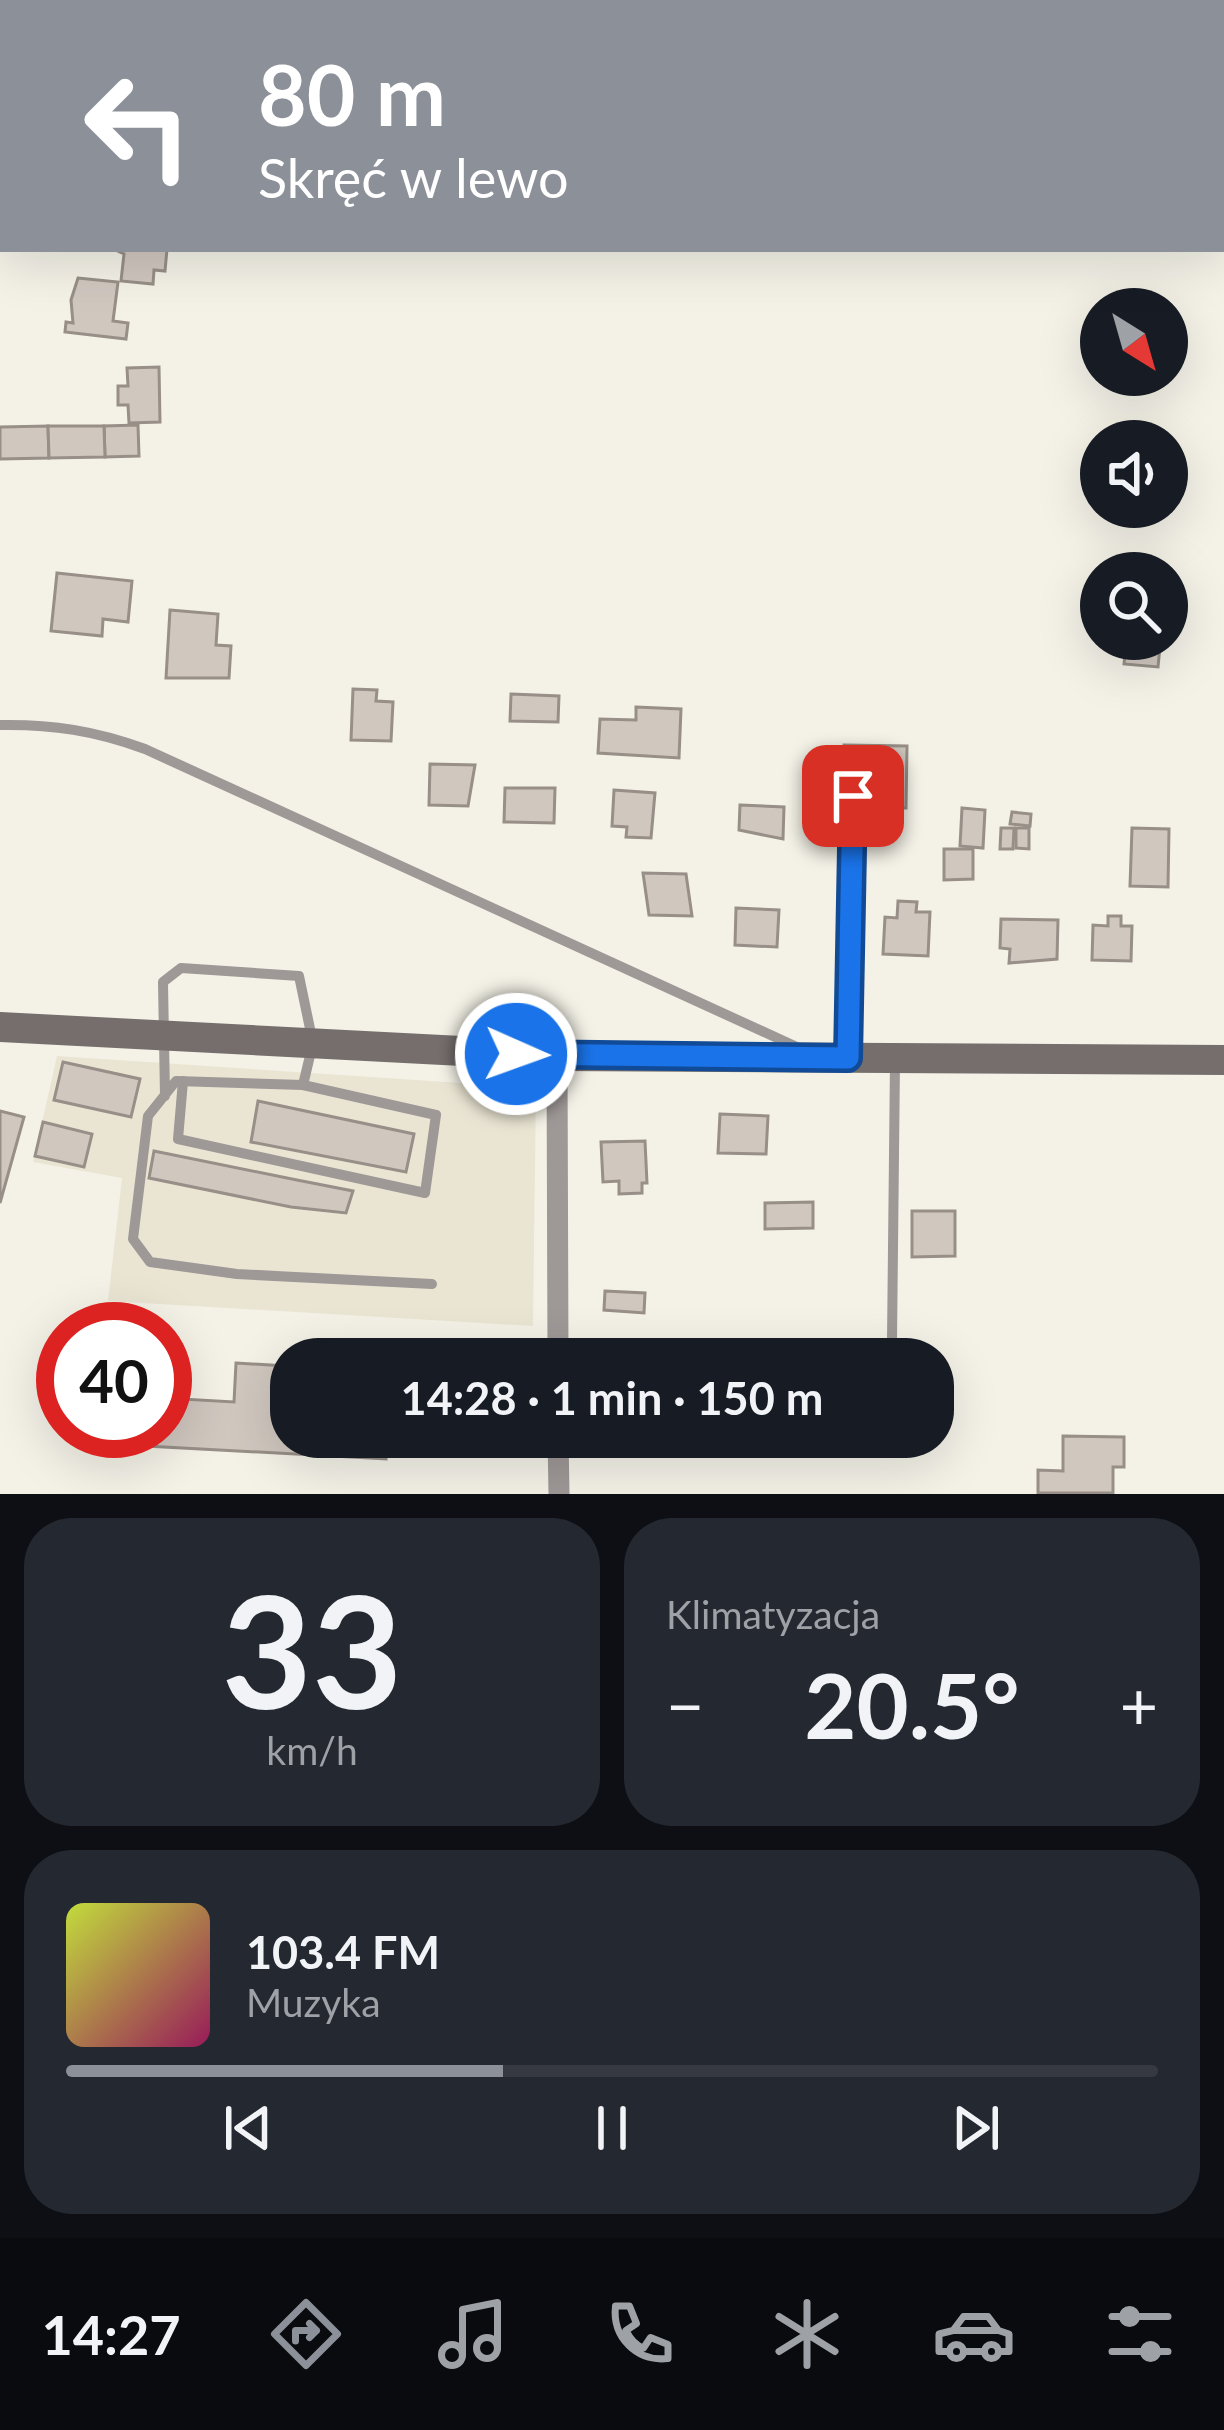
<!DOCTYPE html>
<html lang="pl">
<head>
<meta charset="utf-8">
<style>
	:root { --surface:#171b24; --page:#242831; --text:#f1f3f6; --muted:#9ea1a6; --line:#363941; --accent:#8c9099 }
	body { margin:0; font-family:Lato,sans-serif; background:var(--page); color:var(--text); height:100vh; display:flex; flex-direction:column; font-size:45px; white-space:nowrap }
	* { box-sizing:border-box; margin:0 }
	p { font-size:39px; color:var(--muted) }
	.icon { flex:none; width:66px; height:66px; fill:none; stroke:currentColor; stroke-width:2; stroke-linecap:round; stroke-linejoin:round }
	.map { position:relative; height:1494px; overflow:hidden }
	.drawer { display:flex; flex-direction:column; gap:24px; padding:24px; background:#0d0f14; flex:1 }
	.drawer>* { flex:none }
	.guide { position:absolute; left:0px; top:0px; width:1224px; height:252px; box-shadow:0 12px 48px #0002; background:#8c9099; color:#fff; overflow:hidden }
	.needle { width:78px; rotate:143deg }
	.fabs { position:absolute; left:1080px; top:288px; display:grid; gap:24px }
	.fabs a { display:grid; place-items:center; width:108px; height:108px; border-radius:50%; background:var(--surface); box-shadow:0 12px 48px #0002; font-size:60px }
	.speed { position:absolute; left:36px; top:1302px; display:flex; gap:24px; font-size:60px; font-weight:700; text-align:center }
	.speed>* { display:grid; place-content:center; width:156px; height:156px; border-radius:50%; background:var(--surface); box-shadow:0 12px 48px #0002; line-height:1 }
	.speed .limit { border:18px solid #d22; background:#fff; color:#111 }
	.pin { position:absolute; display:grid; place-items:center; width:102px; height:102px; color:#fff; margin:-51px; border-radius:24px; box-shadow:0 6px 18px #0006 }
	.me { position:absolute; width:132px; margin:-66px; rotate:92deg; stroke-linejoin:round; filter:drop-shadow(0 0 9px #0008) }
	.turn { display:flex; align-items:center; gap:42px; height:252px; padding:0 60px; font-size:54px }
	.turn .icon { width:156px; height:156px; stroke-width:2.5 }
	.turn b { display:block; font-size:84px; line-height:102px }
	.big { font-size:90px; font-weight:700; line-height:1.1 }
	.drawer .tile { flex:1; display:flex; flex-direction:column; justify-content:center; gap:18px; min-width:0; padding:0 42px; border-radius:48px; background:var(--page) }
	.drawer .dial { align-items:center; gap:0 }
	.dial b { font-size:156px; line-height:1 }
	.song { display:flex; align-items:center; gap:36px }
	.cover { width:144px; height:144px; border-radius:18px; background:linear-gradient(135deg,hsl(70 70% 55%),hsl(330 70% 35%)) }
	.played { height:12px; border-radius:6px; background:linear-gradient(90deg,var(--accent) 40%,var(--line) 40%) }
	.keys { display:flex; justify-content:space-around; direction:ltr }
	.heat { display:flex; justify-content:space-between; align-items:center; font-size:66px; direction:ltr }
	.drawer .tiles { flex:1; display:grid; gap:24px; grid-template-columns:1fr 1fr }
	.tile:last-child { grid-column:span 2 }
	.trip { position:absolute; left:270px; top:1338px; width:684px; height:120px; border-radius:48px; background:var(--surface); box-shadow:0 12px 48px #0002; font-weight:700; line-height:120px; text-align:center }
	.menu { display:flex; height:192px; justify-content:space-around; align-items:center; background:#090b0e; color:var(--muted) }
	.menu .icon { width:84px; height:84px }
	.menu .on { color:var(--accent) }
	.menu b { font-size:54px; color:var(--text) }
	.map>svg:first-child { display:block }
</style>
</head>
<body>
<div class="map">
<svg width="1224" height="1494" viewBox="0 0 1224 1494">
	<rect width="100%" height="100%" fill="#f4f2e7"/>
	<polygon fill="#eae5d3" points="57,1056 536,1088 533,1326 108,1301 122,1178 33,1162"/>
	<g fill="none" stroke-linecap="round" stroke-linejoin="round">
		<g stroke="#7adaea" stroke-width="8">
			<polyline points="366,3 417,0"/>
			<polyline points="0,24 3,24"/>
		</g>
	</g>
	<g fill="#d0c7bf" stroke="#978f88" stroke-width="3">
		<polygon points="113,249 167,249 165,271 154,270 153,284 121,281 124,254"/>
		<polygon points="78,278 118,282 113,321 128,323 126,339 65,332 66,322 73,323 71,300"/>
		<polygon points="159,367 160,422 129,423 128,405 118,405 118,386 128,386 127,368"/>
		<polygon points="138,425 139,456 105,457 104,426"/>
		<polygon points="48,426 49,458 0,459 0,427"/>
		<polygon points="48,426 104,426 105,457 49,458"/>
		<polygon points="57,573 132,581 128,622 103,619 102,636 51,631"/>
		<polygon points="170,610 218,614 216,645 231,646 229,678 166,678"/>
		<polygon points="1126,644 1160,647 1158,667 1124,664"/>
		<polygon points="353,689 377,690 376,701 393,702 391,741 351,740"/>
		<polygon points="511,694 559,696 558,722 510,721"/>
		<polygon points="636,707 681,709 679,758 598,753 600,719 636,720"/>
		<polygon points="844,745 907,746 906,808 867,808 867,787 843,787"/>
		<polygon points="430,764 475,765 468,806 429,805"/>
		<polygon points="505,788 555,788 554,823 504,822"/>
		<polygon points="614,790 655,793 651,838 626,837 627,827 612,826"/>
		<polygon points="740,805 784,807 783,839 739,830"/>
		<polygon points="962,808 985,810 983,848 960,846"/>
		<polygon points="1012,812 1031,814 1030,826 1010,824"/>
		<polygon points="1001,828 1014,828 1013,849 1000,849"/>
		<polygon points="1016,828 1029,828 1029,849 1016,848"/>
		<polygon points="1132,828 1169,829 1168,887 1130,886"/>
		<polygon points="944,849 973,849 973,879 944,880"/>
		<polygon points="643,873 686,874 692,916 649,915"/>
		<polygon points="898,901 917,902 916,912 930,912 928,956 883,954 885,917 897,918"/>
		<polygon points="736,908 779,910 777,947 735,945"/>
		<polygon points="1108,916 1121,916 1121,926 1132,926 1131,961 1092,960 1093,925 1108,926"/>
		<polygon points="1001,919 1058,920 1057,959 1009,963 1010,949 1000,948"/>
		<polygon points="63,1062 140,1079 131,1117 54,1100"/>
		<polygon points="258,1101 414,1134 406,1172 251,1142"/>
		<polygon points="0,1111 24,1117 0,1203"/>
		<polygon points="720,1114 768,1116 766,1154 718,1153"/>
		<polygon points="43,1122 92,1134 84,1167 35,1156"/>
		<polygon points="645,1141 647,1183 642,1183 642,1193 619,1194 619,1181 603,1182 601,1142"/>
		<polygon points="154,1151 297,1180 353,1191 346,1213 291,1207 149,1178"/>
		<polygon points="813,1202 813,1228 765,1229 765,1203"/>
		<polygon points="912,1211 955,1211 955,1256 912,1257"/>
		<polygon points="605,1291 645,1293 644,1313 604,1310"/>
		<polygon points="117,1312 139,1315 137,1329 114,1329"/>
		<polygon points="236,1363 286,1366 284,1405 291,1405 291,1437 387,1437 386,1459 146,1446 147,1431 165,1431 165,1398 234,1402"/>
		<polygon points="1063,1436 1124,1437 1124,1467 1113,1467 1113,1493 1038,1493 1038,1470 1063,1471"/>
	</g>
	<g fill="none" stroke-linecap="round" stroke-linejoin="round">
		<g stroke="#9e9897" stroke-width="10">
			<polyline points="144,3 197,0"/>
			<polyline points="0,11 3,11"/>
			<path d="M0 725C52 724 96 731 145 749L799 1048"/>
			<polyline points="848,1054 853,797"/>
			<polyline points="183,1081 178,1139 425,1193 436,1115 303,1085"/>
			<polyline points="165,1096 163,982 181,968 299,976 313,1043 303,1085 176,1081 148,1116 133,1239 150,1262 237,1274 432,1284"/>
			<polyline points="892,1341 895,1061"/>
			<polyline points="537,1359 558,1354"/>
		</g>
		<g stroke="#9e9897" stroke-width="21">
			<polyline points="557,1056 558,1359"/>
			<polyline points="558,1437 559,1494"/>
		</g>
		<polyline stroke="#756e6c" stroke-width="30" points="0,1027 557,1056 1224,1060"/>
	</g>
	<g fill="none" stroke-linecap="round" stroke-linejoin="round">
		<defs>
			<polyline id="route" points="516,1054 848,1058 853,796"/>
		</defs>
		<use href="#route" stroke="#114b97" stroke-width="30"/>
		<use href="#route" stroke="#1a73e8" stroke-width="21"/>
	</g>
</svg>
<div class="fabs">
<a><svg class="needle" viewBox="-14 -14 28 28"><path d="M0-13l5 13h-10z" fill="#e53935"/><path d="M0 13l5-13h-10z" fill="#9ea1a6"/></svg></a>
<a><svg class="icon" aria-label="sound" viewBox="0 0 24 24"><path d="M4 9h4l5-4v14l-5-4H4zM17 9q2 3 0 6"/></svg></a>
<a><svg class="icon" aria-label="search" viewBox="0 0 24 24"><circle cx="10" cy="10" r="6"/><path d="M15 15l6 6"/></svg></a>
</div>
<div class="speed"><div class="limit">40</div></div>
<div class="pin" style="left:853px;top:796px;background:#d93025"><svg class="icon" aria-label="arrive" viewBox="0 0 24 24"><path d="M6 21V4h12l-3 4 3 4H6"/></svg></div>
<svg class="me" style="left:516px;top:1054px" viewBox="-20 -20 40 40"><circle r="17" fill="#1a73e8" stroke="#fff" stroke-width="3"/><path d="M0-11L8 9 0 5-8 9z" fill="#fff"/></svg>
<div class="trip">14:28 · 1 min · 150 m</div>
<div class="guide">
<div class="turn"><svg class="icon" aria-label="left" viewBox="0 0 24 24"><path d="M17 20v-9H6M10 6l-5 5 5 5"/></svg><div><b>80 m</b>Skręć w lewo</div></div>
</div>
</div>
<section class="drawer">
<div class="tiles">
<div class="tile dial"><b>33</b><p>km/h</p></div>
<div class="tile"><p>Klimatyzacja</p>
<div class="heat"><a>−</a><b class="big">20.5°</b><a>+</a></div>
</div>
<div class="tile">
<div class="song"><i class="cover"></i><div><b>103.4 FM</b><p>Muzyka</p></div></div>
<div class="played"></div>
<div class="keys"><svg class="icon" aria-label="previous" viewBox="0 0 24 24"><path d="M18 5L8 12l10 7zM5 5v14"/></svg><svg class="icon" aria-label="pause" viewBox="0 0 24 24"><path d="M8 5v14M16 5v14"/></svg><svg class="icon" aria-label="next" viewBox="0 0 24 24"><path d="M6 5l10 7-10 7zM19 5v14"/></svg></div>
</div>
</div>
</section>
<nav class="menu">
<b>14:27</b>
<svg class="icon on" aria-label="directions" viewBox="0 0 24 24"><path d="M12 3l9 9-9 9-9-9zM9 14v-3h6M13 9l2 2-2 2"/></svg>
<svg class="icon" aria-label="music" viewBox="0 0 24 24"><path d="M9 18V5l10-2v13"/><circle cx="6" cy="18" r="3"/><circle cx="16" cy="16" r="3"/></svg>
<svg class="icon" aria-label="phone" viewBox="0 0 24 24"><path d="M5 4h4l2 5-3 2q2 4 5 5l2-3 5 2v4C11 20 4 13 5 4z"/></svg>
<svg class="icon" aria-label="climate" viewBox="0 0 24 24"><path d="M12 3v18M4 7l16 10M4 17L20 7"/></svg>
<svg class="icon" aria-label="car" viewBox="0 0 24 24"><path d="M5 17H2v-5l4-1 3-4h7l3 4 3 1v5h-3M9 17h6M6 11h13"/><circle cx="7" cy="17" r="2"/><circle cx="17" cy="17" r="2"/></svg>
<svg class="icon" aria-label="filters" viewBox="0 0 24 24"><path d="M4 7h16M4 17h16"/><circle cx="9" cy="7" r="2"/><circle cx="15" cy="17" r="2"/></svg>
</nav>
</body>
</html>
